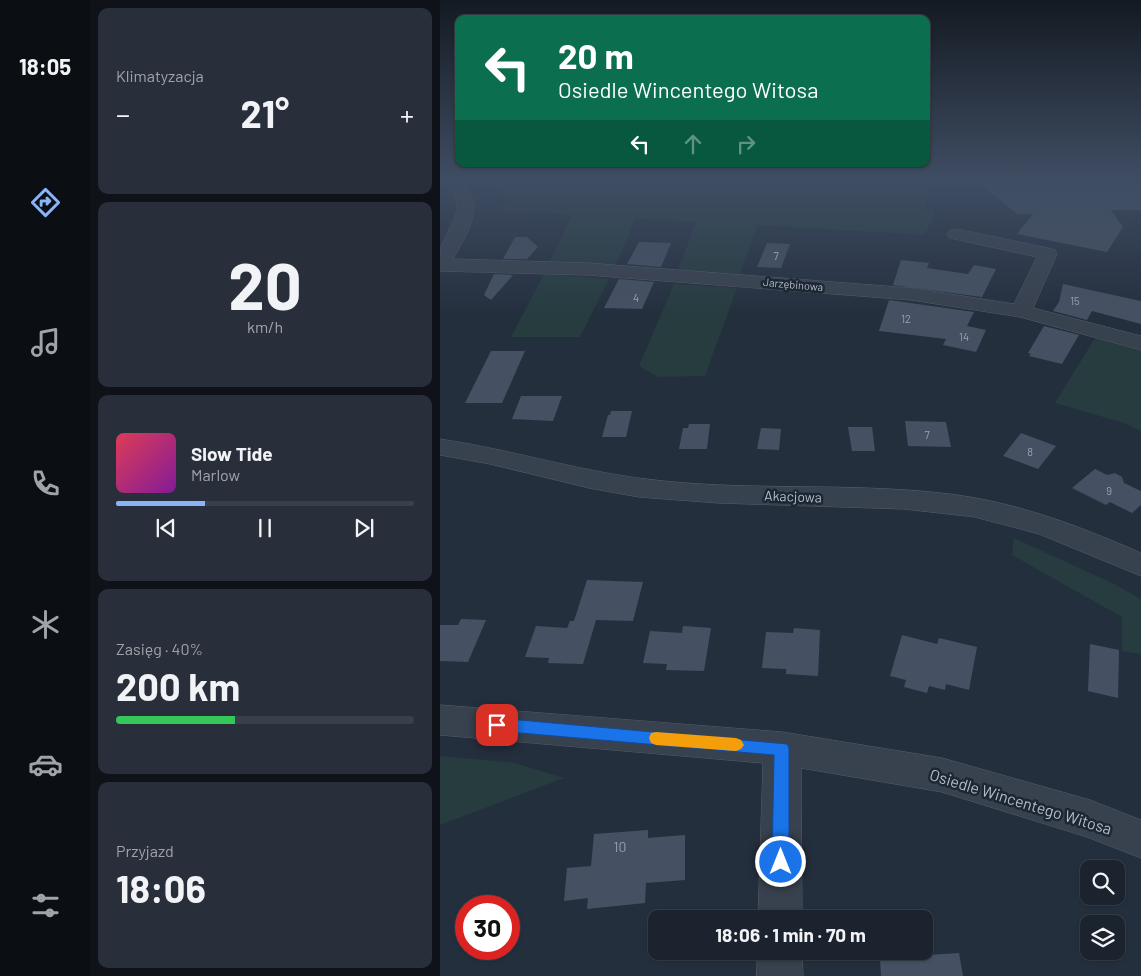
<!DOCTYPE html>
<html lang="pl">
<head>
<meta charset="utf-8">
<style>
	:root { --surface:#1b232e; --page:#282f3a; --text:#f1f3f6; --muted:#a0a4aa; --line:#39404a; --accent:#8ab4f8 }
	body { margin:0; font-family:Barlow,sans-serif; background:var(--page); color:var(--text); height:100vh; display:flex; flex-direction:column; font-size:19px; white-space:nowrap }
	* { box-sizing:border-box; margin:0 }
	p { font-size:16px; color:var(--muted) }
	.icon { flex:none; width:28px; height:28px; fill:none; stroke:currentColor; stroke-width:2; stroke-linecap:round; stroke-linejoin:round }
	.map { position:relative; flex:1; overflow:hidden }
	.drawer { display:flex; flex-direction:column; gap:8px; padding:8px; background:#0f1319; width:350px }
	.drawer>* { flex:none }
	.hud { position:absolute; left:15px; top:15px; width:475px; height:152px; border-radius:10px; box-shadow:0 1px 4px #0004,0 0 0 1px var(--line); background:#0b6e4f; color:#fff; overflow:hidden }
	.controls { position:absolute; left:640px; top:860px; display:grid; gap:10px }
	.controls a { display:grid; place-items:center; width:45px; height:45px; border-radius:10px; background:var(--surface); box-shadow:0 1px 4px #0004,0 0 0 1px var(--line); font-size:25px }
	.speed { position:absolute; left:15px; top:895px; display:flex; gap:10px; font-size:25px; font-weight:700; text-align:center }
	.speed>* { display:grid; place-content:center; width:65px; height:65px; border-radius:50%; background:var(--surface); box-shadow:0 1px 4px #0004,0 0 0 1px var(--line); line-height:1 }
	.speed .limit { border:8px solid #d22; background:#fff; color:#111 }
	.pin { position:absolute; display:grid; place-items:center; width:42px; height:42px; color:#fff; margin:-21px; border-radius:10px; box-shadow:0 2px 8px #0006 }
	.me { position:absolute; width:55px; margin:-28px; rotate:0deg; stroke-linejoin:round; filter:drop-shadow(0 0 4px #0008) }
	.turn { display:flex; align-items:center; gap:18px; height:105px; padding:0 20px; font-size:22px }
	.turn .icon { width:65px; height:65px; stroke-width:2.5 }
	.turn b { display:block; font-size:35px; line-height:42px }
	.lanes { display:flex; align-items:center; height:48px; padding:0 20px; background:#0003; justify-content:center; gap:25px; direction:ltr }
	.lanes .off { opacity:.35 }
	.big { font-size:38px; font-weight:700; line-height:1.1 }
	.drawer .tile { flex:1; display:flex; flex-direction:column; justify-content:center; gap:8px; min-width:0; padding:0 18px; border-radius:10px; background:var(--page) }
	.drawer .dial { align-items:center; gap:0 }
	.dial b { font-size:65px; line-height:1 }
	.song { display:flex; align-items:center; gap:15px }
	.cover { width:60px; height:60px; border-radius:8px; background:linear-gradient(135deg,hsl(350 70% 55%),hsl(290 70% 35%)) }
	.played { height:5px; border-radius:2px; background:linear-gradient(90deg,var(--accent) 30%,var(--line) 30%) }
	.keys { display:flex; justify-content:space-around; direction:ltr }
	.heat { display:flex; justify-content:space-between; align-items:center; font-size:28px; direction:ltr }
	.charge { height:8px; border-radius:4px; background:linear-gradient(90deg,#34c759 40%,var(--line) 0) }
	.trip { position:absolute; left:208px; top:910px; width:285px; height:50px; border-radius:10px; background:var(--surface); box-shadow:0 1px 4px #0004,0 0 0 1px var(--line); font-weight:700; line-height:50px; text-align:center }
	main { display:flex; flex:1; min-height:0 }
	.tab-bar { display:flex; flex-direction:column; width:90px; justify-content:space-around; align-items:center; background:#0b0e12; color:var(--muted) }
	.tab-bar .icon { width:35px; height:35px }
	.tab-bar .current { color:var(--accent) }
	.tab-bar b { font-size:22px; color:var(--text) }
	.map>svg:first-child { display:block }
</style>
</head>
<body>
<main>
<nav class="tab-bar">
<b>18:05</b>
<svg class="icon current" aria-label="directions" viewBox="0 0 24 24"><path d="M12 3l9 9-9 9-9-9zM9 14v-3h6M13 9l2 2-2 2"/></svg>
<svg class="icon" aria-label="music" viewBox="0 0 24 24"><path d="M9 18V5l10-2v13"/><circle cx="6" cy="18" r="3"/><circle cx="16" cy="16" r="3"/></svg>
<svg class="icon" aria-label="phone" viewBox="0 0 24 24"><path d="M5 4h4l2 5-3 2q2 4 5 5l2-3 5 2v4C11 20 4 13 5 4z"/></svg>
<svg class="icon" aria-label="climate" viewBox="0 0 24 24"><path d="M12 3v18M4 7l16 10M4 17L20 7"/></svg>
<svg class="icon" aria-label="car" viewBox="0 0 24 24"><path d="M5 17H2v-5l4-1 3-4h7l3 4 3 1v5h-3M9 17h6M6 11h13"/><circle cx="7" cy="17" r="2"/><circle cx="17" cy="17" r="2"/></svg>
<svg class="icon" aria-label="filters" viewBox="0 0 24 24"><path d="M4 7h16M4 17h16"/><circle cx="9" cy="7" r="2"/><circle cx="15" cy="17" r="2"/></svg>
</nav>
<section class="drawer">
<div class="tile"><p>Klimatyzacja</p>
<div class="heat"><a>−</a><b class="big">21°</b><a>+</a></div>
</div>
<div class="tile dial"><b>20</b><p>km/h</p></div>
<div class="tile">
<div class="song"><i class="cover"></i><div><b>Slow Tide</b><p>Marlow</p></div></div>
<div class="played"></div>
<div class="keys"><svg class="icon" aria-label="previous" viewBox="0 0 24 24"><path d="M18 5L8 12l10 7zM5 5v14"/></svg><svg class="icon" aria-label="pause" viewBox="0 0 24 24"><path d="M8 5v14M16 5v14"/></svg><svg class="icon" aria-label="next" viewBox="0 0 24 24"><path d="M6 5l10 7-10 7zM19 5v14"/></svg></div>
</div>
<div class="tile"><p>Zasięg · 40%</p><b class="big">200 km</b><div class="charge"></div></div>
<div class="tile"><p>Przyjazd</p><b class="big">18:06</b></div>
</section>
<div class="map">
<svg width="701" height="976" viewBox="0 0 701 976">
	<rect width="100%" height="100%" fill="#242f3e"/>
	<g fill="#263c3f">
		<polygon points="75,178 486,178 488,192 486,209 493,209 494,218 484,235 318,225 300,274 238,270 256,222 196,218 175,266 110,261 132,215 61,210 66,197 52,183"/>
		<polygon points="104,274 169,279 140,337 71,337"/>
		<polygon points="234,284 297,288 265,376 218,377 199,366"/>
		<polygon points="655,338 701,351 701,431 684,423 615,403"/>
		<polygon points="574,538 674,584 701,599 701,654 682,651 682,617 572,555"/>
		<polygon points="0,756 75,763 124,778 0,825"/>
	</g>
	<g fill="#455162">
		<polygon points="531,178 701,178 701,210 671,210 683,227 667,252 577,234 593,214 578,214"/>
		<polygon points="75,237 87,237 98,247 87,259 63,259"/>
		<polygon points="199,242 231,243 221,267 187,264"/>
		<polygon points="327,243 350,244 341,268 317,267"/>
		<polygon points="461,260 489,263 487,268 528,274 534,265 556,269 542,297 453,285"/>
		<polygon points="54,274 73,275 51,300 44,295"/>
		<polygon points="179,279 214,282 202,309 164,308"/>
		<polygon points="623,284 701,301 701,324 652,311 647,320 613,311 619,302"/>
		<polygon points="449,300 534,312 527,326 546,330 536,352 503,345 506,339 439,331"/>
		<polygon points="604,326 639,335 622,364 589,356 591,354 588,353"/>
		<polygon points="51,351 85,351 62,403 25,403"/>
		<polygon points="81,396 122,396 113,421 72,419"/>
		<polygon points="171,411 192,411 186,437 162,437 168,415 170,415"/>
		<polygon points="465,421 506,422 511,447 468,446"/>
		<polygon points="249,424 270,424 267,449 239,449 243,428 248,428"/>
		<polygon points="408,427 432,427 435,451 412,451"/>
		<polygon points="321,428 341,429 339,450 317,449"/>
		<polygon points="581,433 616,446 598,469 563,456"/>
		<polygon points="655,469 667,475 675,473 682,477 684,483 701,491 701,505 692,513 670,502 666,505 632,488"/>
		<polygon points="147,580 203,582 193,621 156,620 143,664 108,663 109,658 85,657 96,626 127,628 130,621 134,621"/>
		<polygon points="21,619 46,620 28,662 0,661 0,625 18,625"/>
		<polygon points="243,626 271,628 264,671 226,670 227,664 203,663 210,631 242,633"/>
		<polygon points="354,628 380,630 378,676 346,674 346,669 322,668 326,632 353,633"/>
		<polygon points="462,635 497,644 499,638 537,647 529,690 506,684 505,690 489,686 487,693 464,687 466,680 450,676"/>
		<polygon points="650,644 679,650 678,698 648,691"/>
		<polygon points="208,830 208,838 245,835 245,880 206,883 205,903 147,909 148,898 124,901 127,868 151,866 154,834"/>
		<polygon points="519,953 523,976 441,976 440,958"/>
	</g>
	<g fill="none" stroke-linecap="round" stroke-linejoin="round">
		<defs>
			<g id="minor">
				<path d="M0 178H16C49 204 29 229 13 259L147 263 471 288 574 304 597 257 510 238 507 234 510 230 516 229 608 248 615 250 617 254 593 308 701 336V350L580 317 471 300 147 275 0 271C0 264 0 253 1 247 11 220 32 204 0 181Z"/>
				<path d="M0 439C75 450 147 474 223 481 321 491 420 482 517 495 581 504 642 527 701 553V576L599 534 535 517 464 509 278 503 199 497 149 488 50 464 0 455Z"/>
				<polygon points="0,705 342,732 502,758 650,800 701,820 701,858 647,837 502,792 361,768 362,919 318,919 323,763 0,735"/>
				<polygon points="318,951 362,951 363,976 317,976"/>
			</g>
		</defs>
		<use href="#minor" stroke="#565f6c" stroke-width="1"/>
		<use href="#minor" fill="#38414e" fill-rule="evenodd"/>
	</g>
	<linearGradient id="sky" x2="0" y2="1"><stop stop-color="#141a22"/><stop offset="0.57" stop-color="#3f4d63"/><stop offset="1" stop-color="#3f4d63" stop-opacity="0"/></linearGradient>
	<rect width="701" height="314" fill="url(#sky)"/>
	<polygon fill="#1a73e8" stroke="#114b97" points="57,718 347,744 349,748 349,862 347,868 341,870 335,868 332,862 334,755 57,731 52,729 49,725 52,720"/>
	<polygon fill="#f59e0b" points="216,732 296,738 301,740 304,745 301,749 296,751 216,745 211,743 209,738 211,733"/>
	<g text-anchor="middle" dominant-baseline="central" stroke-width="5" stroke-linejoin="round" paint-order="stroke">
		<g font-size="11" fill="#98a1af">
			<text x="336" y="255">7</text>
			<text x="196" y="297">4</text>
			<text x="635" y="300">15</text>
			<text x="466" y="318">12</text>
			<text x="524" y="336">14</text>
			<text x="487" y="434">7</text>
			<text x="590" y="451">8</text>
			<text x="669" y="490">9</text>
		</g>
		<g font-size="11" fill="#b4bcc9" stroke="#1d2633">
			<text transform="translate(353 284) rotate(5)">Jarzębinowa</text>
		</g>
		<g font-size="14" fill="#b4bcc9" stroke="#1d2633">
			<text transform="translate(353 496) rotate(2)">Akacjowa</text>
		</g>
		<g font-size="14" fill="#98a1af">
			<text x="180" y="846">10</text>
		</g>
		<g font-size="16" fill="#b4bcc9" stroke="#1d2633">
			<text transform="translate(581 801) rotate(17)">Osiedle Wincentego Witosa</text>
		</g>
	</g>
</svg>
<div class="controls">
<a><svg class="icon" aria-label="search" viewBox="0 0 24 24"><circle cx="10" cy="10" r="6"/><path d="M15 15l6 6"/></svg></a>
<a><svg class="icon" aria-label="layers" viewBox="0 0 24 24"><path d="M12 4l9 5-9 5-9-5zM3 14l9 5 9-5"/></svg></a>
</div>
<div class="speed"><div class="limit">30</div></div>
<div class="pin" style="left:57px;top:725px;background:#d93025"><svg class="icon" aria-label="arrive" viewBox="0 0 24 24"><path d="M6 21V4h12l-3 4 3 4H6"/></svg></div>
<svg class="me" style="left:341px;top:862px" viewBox="-20 -20 40 40"><circle r="17" fill="#1a73e8" stroke="#fff" stroke-width="3"/><path d="M0-11L8 9 0 5-8 9z" fill="#fff"/></svg>
<div class="trip">18:06 · 1 min · 70 m</div>
<div class="hud">
<div class="turn"><svg class="icon" aria-label="left" viewBox="0 0 24 24"><path d="M17 20v-9H6M10 6l-5 5 5 5"/></svg><div><b>20 m</b>Osiedle Wincentego Witosa</div></div>
<div class="lanes"><svg class="icon" aria-label="left" viewBox="0 0 24 24"><path d="M17 20v-9H6M10 6l-5 5 5 5"/></svg><svg class="icon off" aria-label="ahead" viewBox="0 0 24 24"><path d="M12 20V5M6 11l6-6 6 6"/></svg><svg class="icon off" aria-label="right" viewBox="0 0 24 24"><path d="M7 20v-9h11M14 6l5 5-5 5"/></svg></div>
</div>
</div>
</main>
</body>
</html>
